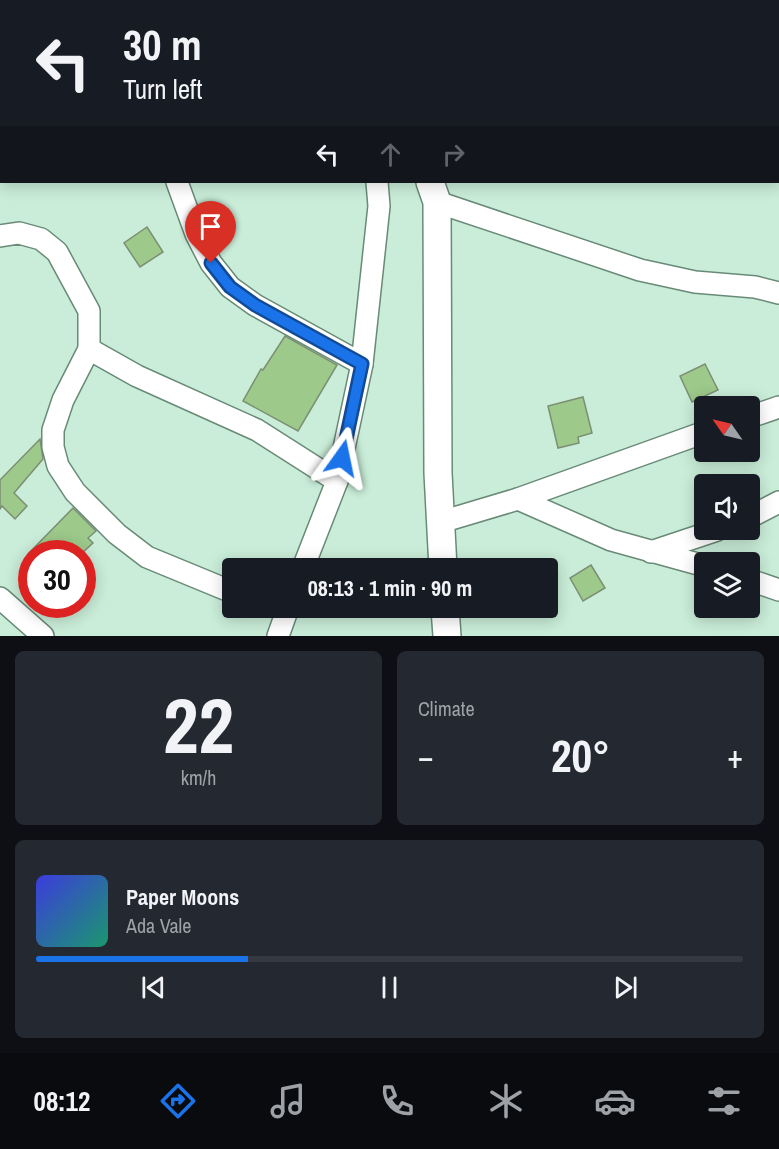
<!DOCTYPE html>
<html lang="en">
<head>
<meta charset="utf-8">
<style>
	:root { --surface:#171b24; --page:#242831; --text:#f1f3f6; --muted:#9ea1a6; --line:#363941; --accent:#1a73e8 }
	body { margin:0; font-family:"Archivo Narrow",sans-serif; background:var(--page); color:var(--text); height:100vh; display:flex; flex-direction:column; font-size:22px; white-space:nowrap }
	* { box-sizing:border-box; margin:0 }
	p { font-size:20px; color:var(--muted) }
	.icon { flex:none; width:33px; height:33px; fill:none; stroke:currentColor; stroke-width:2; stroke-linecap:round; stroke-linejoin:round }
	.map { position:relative; height:636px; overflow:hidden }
	.sheet { display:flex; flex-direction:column; gap:15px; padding:15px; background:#0d0f14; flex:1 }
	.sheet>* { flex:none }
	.top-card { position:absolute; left:0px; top:0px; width:780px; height:183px; box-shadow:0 3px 15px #0003; background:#171b24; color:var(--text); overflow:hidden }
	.needle { width:39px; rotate:304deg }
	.controls { position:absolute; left:694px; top:396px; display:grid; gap:12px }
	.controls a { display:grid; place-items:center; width:66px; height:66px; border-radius:6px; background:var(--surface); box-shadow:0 3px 15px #0003; font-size:30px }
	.speed { position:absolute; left:18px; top:540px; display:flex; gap:12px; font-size:30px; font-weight:700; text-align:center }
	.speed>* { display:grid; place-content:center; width:78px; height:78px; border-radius:50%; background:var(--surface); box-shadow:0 3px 15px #0003; line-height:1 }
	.speed .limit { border:9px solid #d22; background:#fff; color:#111 }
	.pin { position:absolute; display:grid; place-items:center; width:51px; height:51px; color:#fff; margin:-62px -26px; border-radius:50% 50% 50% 0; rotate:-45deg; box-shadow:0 0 6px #0007 }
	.pin .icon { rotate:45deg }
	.me { position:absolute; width:66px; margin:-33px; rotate:12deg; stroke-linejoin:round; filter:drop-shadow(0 0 4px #0008) }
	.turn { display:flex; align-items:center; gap:21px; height:126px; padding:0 24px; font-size:27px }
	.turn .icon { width:78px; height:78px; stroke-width:2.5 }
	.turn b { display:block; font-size:42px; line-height:51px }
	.lanes { display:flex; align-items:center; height:57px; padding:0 24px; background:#0003; justify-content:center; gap:30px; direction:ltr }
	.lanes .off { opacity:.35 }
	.big { font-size:45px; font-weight:700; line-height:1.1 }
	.sheet .widget { flex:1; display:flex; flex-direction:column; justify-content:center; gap:9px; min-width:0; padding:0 21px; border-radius:9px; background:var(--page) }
	.sheet .dial { align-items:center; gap:0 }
	.dial b { font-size:78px; line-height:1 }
	.song { display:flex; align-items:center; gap:18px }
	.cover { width:72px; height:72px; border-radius:9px; background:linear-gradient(135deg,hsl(240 70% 55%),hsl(160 70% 35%)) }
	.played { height:6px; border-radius:3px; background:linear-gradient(90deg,var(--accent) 30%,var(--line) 30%) }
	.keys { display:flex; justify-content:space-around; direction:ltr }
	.heat { display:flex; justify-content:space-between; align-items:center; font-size:33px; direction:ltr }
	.sheet .tiles { flex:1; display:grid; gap:15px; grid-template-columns:1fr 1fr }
	.widget:last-child { grid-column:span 2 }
	.trip { position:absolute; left:222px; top:558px; width:336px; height:60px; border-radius:6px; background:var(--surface); box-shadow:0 3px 15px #0003; font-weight:700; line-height:60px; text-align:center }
	.tab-bar { display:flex; height:96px; justify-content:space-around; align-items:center; background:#090b0e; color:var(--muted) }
	.tab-bar .icon { width:42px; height:42px }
	.tab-bar .on { color:var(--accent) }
	.tab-bar b { font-size:27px; color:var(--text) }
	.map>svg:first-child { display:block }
</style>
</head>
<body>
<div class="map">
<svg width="779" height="636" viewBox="0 0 779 636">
	<rect width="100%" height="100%" fill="#c9edd8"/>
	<g fill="#9dc98b" stroke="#7c8f73" stroke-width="1.5">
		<polygon points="147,227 163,252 140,267 124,243"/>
		<polygon points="285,336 337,365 298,431 243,401 261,369 263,370"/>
		<polygon points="705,364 718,390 692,402 680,376"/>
		<polygon points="583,397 592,433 578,437 579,443 558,448 548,406"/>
		<polygon points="40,439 43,459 14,493 27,506 15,519 2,506 0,509 0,480"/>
		<polygon points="73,508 96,531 88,538 93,543 81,554 28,554"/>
		<polygon points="591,565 605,588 583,601 570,578"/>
	</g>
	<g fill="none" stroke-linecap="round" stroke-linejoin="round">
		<defs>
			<g id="minor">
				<polyline points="102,2 106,0"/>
				<polyline points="0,50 2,49"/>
				<polyline points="177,182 196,234 211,263 230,287 255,305 362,364"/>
				<polyline points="437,202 640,270 695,282 755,287 779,293"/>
				<polyline points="0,236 19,233 41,239 57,252 89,311 89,349 63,400 53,430 53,447 58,466 75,492 117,534 147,557 232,592"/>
				<polyline points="89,349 137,376 257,430 337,481"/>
				<polyline points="750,417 779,407"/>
				<polyline points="518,499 611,540 705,566"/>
				<polyline points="750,517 779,502"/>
				<polyline points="441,522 518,499 705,432"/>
				<polyline points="651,552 717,530"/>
				<polyline points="303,568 337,481 362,364 379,206 377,182"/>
				<polyline points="750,580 779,590"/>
				<polyline points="0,598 43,636"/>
				<polyline points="278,636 288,608"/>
			</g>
			<g id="tertiary">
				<polyline points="365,0 366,2"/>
				<polyline points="430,182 437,202 438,473 443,568"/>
				<polyline points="445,608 447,636"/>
			</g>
		</defs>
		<use href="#minor" stroke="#698a77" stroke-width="24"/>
		<use href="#tertiary" stroke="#698a77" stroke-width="30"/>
		<use href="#minor" stroke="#fff" stroke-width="21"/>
		<use href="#tertiary" stroke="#fff" stroke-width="27"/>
	</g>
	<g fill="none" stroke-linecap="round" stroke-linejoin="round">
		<defs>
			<polyline id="route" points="211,263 230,287 255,305 362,364 342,458"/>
		</defs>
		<use href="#route" stroke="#114b97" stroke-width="15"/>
		<use href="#route" stroke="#1a73e8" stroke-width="10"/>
	</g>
</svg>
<div class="controls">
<a><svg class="needle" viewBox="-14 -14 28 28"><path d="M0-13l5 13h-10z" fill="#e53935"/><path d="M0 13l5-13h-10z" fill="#9ea1a6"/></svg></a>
<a><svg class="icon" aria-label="sound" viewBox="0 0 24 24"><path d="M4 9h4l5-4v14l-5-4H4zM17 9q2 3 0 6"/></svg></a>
<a><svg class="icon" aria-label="layers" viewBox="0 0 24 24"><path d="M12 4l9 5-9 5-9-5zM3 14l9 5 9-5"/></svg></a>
</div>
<div class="speed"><div class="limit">30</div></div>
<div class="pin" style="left:211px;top:263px;background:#d93025"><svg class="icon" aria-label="arrive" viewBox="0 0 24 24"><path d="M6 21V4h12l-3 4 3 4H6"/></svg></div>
<svg class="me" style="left:342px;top:458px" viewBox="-20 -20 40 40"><path d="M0-17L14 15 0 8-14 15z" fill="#1a73e8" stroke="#fff" stroke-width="4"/></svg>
<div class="trip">08:13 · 1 min · 90 m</div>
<div class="top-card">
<div class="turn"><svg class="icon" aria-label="left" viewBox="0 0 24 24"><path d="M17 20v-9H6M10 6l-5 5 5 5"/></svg><div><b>30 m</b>Turn left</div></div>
<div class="lanes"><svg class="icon" aria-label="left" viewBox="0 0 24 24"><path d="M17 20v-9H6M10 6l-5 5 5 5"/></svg><svg class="icon off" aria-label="ahead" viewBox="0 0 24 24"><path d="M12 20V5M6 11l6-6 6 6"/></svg><svg class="icon off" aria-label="right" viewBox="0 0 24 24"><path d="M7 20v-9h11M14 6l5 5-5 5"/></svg></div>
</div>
</div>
<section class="sheet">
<div class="tiles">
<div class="widget dial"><b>22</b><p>km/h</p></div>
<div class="widget"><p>Climate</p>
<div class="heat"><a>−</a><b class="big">20°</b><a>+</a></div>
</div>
<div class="widget">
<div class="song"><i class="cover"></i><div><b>Paper Moons</b><p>Ada Vale</p></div></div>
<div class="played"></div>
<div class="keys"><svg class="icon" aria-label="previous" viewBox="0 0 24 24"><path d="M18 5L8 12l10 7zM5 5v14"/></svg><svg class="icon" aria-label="pause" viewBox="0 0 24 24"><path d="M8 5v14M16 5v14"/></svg><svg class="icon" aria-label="next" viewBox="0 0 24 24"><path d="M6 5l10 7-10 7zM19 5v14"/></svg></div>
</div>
</div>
</section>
<nav class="tab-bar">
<b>08:12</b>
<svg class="icon on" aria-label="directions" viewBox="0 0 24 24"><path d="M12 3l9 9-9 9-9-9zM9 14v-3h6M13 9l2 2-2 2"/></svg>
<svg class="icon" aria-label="music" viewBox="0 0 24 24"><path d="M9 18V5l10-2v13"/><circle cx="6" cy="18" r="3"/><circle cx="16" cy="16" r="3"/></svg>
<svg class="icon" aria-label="phone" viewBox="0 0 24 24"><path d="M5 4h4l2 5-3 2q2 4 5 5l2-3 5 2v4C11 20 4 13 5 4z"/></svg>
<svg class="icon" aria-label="climate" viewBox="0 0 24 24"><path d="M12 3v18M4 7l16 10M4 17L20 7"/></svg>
<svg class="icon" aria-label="car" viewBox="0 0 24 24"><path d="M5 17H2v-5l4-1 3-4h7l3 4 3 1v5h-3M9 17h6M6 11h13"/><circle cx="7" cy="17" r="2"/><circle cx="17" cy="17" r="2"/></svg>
<svg class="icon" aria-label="filters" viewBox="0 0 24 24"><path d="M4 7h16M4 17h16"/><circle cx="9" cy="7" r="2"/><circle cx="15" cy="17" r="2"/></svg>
</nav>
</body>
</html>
